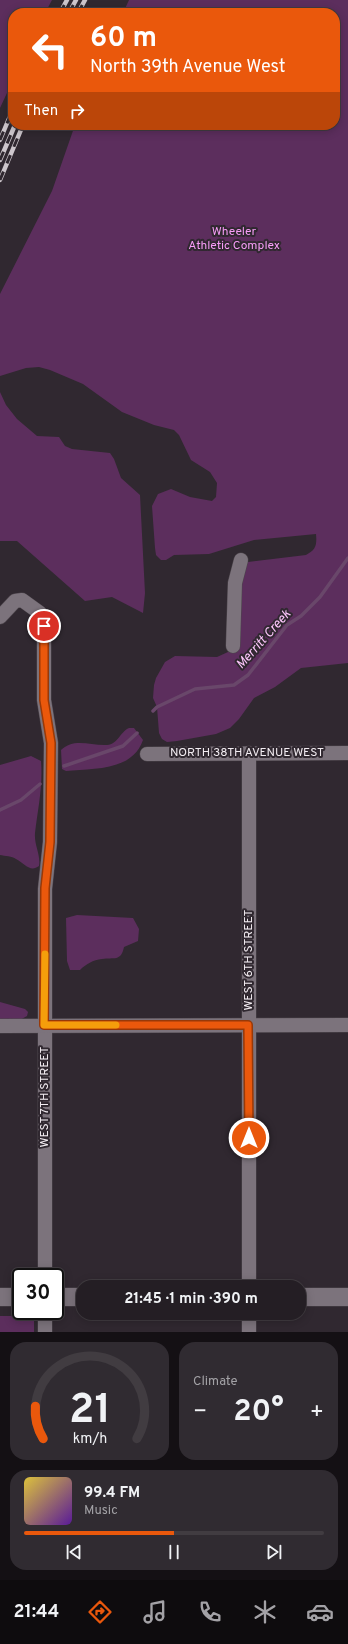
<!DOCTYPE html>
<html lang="en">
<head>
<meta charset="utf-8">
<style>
	:root { --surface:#241e24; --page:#302b31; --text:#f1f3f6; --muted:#a3a2a6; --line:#413c41; --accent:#ea580c }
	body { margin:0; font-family:Overpass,sans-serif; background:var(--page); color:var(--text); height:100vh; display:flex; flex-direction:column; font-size:15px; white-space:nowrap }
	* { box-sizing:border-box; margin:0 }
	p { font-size:13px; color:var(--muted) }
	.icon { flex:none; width:22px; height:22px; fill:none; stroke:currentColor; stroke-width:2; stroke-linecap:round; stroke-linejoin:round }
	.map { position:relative; height:1332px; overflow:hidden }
	.side { display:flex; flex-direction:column; gap:10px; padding:10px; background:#141014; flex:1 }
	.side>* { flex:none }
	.banner { position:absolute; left:8px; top:8px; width:332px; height:122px; border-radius:16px; box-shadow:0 2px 10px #0003,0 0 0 1px var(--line); background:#ea580c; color:#fff; overflow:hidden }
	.speed { position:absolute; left:12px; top:1268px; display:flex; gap:8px; font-size:20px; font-weight:700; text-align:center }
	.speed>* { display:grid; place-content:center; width:52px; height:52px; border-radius:50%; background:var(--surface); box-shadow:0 2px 10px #0003,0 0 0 1px var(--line); line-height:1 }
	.speed .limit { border:2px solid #111; border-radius:6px; background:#fff; color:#111 }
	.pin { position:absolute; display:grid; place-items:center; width:34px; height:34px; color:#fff; margin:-17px; border:2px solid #fff; border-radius:50%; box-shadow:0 1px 4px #0007 }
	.me { position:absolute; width:44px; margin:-22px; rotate:0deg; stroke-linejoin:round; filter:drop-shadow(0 0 3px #0008) }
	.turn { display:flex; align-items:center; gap:14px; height:84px; padding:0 16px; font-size:18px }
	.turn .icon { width:52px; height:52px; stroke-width:2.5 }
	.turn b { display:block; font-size:28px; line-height:34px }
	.then { display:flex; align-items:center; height:38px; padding:0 16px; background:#0003; gap:8px; font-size:15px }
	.big { font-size:30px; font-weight:700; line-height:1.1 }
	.side .card { flex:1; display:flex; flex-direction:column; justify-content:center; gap:6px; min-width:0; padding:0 14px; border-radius:16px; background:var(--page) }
	.side .dial { align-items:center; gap:0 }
	.dial svg { height:104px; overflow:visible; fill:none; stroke:var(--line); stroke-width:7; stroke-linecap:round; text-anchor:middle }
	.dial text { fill:var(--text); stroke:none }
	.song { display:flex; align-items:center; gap:12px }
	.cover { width:48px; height:48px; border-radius:6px; background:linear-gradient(135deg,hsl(50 70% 55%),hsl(270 70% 35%)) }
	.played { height:4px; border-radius:2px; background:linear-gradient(90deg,var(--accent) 50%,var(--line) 50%) }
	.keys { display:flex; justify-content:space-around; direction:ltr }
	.heat { display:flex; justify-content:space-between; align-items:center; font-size:22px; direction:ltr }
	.side .tiles { flex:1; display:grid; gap:10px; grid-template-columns:1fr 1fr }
	.card:last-child { grid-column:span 2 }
	.trip { position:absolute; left:76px; top:1280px; width:230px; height:40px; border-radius:16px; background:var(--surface); box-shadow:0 2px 10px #0003,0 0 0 1px var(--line); font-weight:700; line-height:40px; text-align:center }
	.tab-bar { display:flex; height:64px; justify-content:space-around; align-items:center; background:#0e0c0e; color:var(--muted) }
	.tab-bar .icon { width:28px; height:28px }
	.tab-bar .current { color:var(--accent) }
	.tab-bar b { font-size:18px; color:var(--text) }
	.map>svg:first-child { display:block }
</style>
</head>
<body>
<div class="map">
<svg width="348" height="1332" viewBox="0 0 348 1332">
	<rect width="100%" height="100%" fill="#302830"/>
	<g fill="#5c2e5d">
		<polygon points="0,0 52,0 45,13 13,13 13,80 0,108"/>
		<path d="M129 0H348V663L301 668 275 687 254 698 239 719 230 728 216 734 177 741 167 742 162 739 159 733 157 707 153 698 154 685 156 678 165 662 175 656 217 657 228 652 236 645 239 574 248 562 306 555C316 550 317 545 316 534L254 540 209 554 174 555 166 560H161L156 555 155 548 152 506 158 494 171 489 190 497 212 501 216 497 217 483 210 472 191 460 179 435 174 430 154 425 122 412 83 384 50 370 39 367 26 368 0 376V294L52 191 75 125H335V13H123Z"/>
		<polygon points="0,392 6,405 17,419 37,436 59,437 65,446 72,449 110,453 114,459 121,478 140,495 145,593 143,613 112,597 85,601 17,541 0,541"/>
		<path d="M129 728H134L143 740C132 772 92 768 66 771L62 769 61 750C74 737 91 746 107 745 118 744 120 732 129 728Z"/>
		<path d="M31 756 41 761C43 786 38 808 35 833 34 845 41 855 39 866 30 873 24 863 16 859 12 856 5 856 0 855V765Z"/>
		<path d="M77 915 133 918 139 929 138 941 124 947C121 962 114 957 102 959 93 960 86 964 80 970H70L67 961 66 918Z"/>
		<polygon points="0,1002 25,1009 28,1012 27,1016 20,1020 0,1019"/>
		<rect x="0" y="1316" width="34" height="16"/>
	</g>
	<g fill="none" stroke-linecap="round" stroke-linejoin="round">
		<g stroke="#69476a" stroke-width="3.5">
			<polyline points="153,711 157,707 195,689 234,685 248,675 287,625 301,616 320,597 348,558"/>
			<polyline points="64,766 123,746 137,733"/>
			<polyline points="0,810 21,800 40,784"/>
		</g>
		<defs>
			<g id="minor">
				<polyline points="0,617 15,601 22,600 40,613 44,626 44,700 51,743 50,842 45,889 45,1277"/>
				<polyline points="233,646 235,583 241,560"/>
				<polyline points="147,754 348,753"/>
				<polyline points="0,1026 348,1025"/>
				<polyline points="249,1287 249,753"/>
				<polyline points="45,1332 45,1311"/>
				<polyline points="249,1332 249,1313"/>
			</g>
			<g id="tertiary">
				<polyline points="0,1297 21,1297"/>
				<polyline points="55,1297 83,1297"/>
				<polyline points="299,1297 348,1297"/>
			</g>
		</defs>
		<use href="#minor" stroke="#4d464c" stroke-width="15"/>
		<use href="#tertiary" stroke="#4d464c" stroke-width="19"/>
		<use href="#minor" stroke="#7c737c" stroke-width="14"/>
		<use href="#tertiary" stroke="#7c737c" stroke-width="18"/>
		<defs>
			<g id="rail">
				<polyline points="60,13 67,0"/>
				<polyline points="69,13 76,0"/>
				<polyline points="78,13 85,0"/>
				<polyline points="0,140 13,109"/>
				<polyline points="0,160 15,125"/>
				<polyline points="0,180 23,125"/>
			</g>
		</defs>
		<use href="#rail" stroke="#cdc6cc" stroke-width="4.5"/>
		<use href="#rail" stroke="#302830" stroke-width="3" stroke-dasharray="9" stroke-linecap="butt"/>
	</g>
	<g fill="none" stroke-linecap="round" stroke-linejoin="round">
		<defs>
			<polyline id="route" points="44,626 44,700 51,743 50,842 45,888 44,1025 248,1025 249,1138"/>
		</defs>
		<use href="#route" stroke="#983908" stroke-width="10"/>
		<use href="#route" stroke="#ea580c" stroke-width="7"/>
		<polyline stroke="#f59e0b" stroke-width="7" points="45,954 44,1025 116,1025"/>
	</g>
	<g text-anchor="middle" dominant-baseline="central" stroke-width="4" stroke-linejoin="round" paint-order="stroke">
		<g font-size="12" fill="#f89df8" stroke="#302830">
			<text x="234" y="232">Wheeler<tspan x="234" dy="14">Athletic Complex</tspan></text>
		</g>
		<g font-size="12" fill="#f3edf2" stroke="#302830">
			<text x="247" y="753">NORTH 38TH AVENUE WEST</text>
			<text transform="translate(249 960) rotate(-90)">WEST 6TH STREET</text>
			<text transform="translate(45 1097) rotate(-90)">WEST 7TH STREET</text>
		</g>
		<g font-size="13" font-style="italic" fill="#fec7fd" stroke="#302830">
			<text transform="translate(264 640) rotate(-48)">Merritt Creek</text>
		</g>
	</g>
</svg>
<div class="speed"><div class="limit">30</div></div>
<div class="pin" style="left:44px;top:626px;background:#d93025"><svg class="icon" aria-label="arrive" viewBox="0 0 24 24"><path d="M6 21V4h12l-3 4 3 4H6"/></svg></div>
<svg class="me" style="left:249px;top:1138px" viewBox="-20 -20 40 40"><circle r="17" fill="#ea580c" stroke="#fff" stroke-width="3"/><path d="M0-11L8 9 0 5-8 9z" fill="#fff"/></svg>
<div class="trip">21:45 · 1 min · 390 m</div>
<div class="banner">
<div class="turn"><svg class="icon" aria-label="left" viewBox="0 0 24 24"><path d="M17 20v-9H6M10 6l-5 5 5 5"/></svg><div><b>60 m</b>North 39th Avenue West</div></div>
<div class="then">Then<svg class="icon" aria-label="right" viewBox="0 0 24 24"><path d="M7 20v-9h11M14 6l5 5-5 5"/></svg></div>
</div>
</div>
<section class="side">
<div class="tiles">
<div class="card dial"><svg viewBox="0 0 100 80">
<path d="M14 69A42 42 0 1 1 86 69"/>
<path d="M14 69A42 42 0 0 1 8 44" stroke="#ea580c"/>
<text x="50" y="56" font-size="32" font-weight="700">21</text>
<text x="50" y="72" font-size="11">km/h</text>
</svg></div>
<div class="card"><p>Climate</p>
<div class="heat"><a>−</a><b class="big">20°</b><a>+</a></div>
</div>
<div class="card">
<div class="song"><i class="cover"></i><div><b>99.4 FM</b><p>Music</p></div></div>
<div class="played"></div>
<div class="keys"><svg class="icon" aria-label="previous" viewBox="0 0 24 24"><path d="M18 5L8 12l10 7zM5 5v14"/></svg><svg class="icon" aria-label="pause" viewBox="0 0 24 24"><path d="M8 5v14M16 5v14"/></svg><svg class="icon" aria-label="next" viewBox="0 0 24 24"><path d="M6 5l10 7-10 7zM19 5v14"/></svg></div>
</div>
</div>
</section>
<nav class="tab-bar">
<b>21:44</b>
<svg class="icon current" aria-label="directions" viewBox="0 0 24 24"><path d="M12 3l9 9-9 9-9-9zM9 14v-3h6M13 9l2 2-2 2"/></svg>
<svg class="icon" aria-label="music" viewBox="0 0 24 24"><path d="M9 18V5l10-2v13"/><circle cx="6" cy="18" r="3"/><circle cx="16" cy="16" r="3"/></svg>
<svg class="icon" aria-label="phone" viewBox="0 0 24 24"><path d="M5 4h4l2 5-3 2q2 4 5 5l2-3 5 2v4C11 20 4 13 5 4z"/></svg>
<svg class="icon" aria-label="climate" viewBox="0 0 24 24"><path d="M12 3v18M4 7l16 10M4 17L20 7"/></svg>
<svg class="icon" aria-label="car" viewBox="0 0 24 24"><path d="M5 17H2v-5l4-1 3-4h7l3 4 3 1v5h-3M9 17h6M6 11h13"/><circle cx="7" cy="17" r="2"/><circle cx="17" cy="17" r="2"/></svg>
</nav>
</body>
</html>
